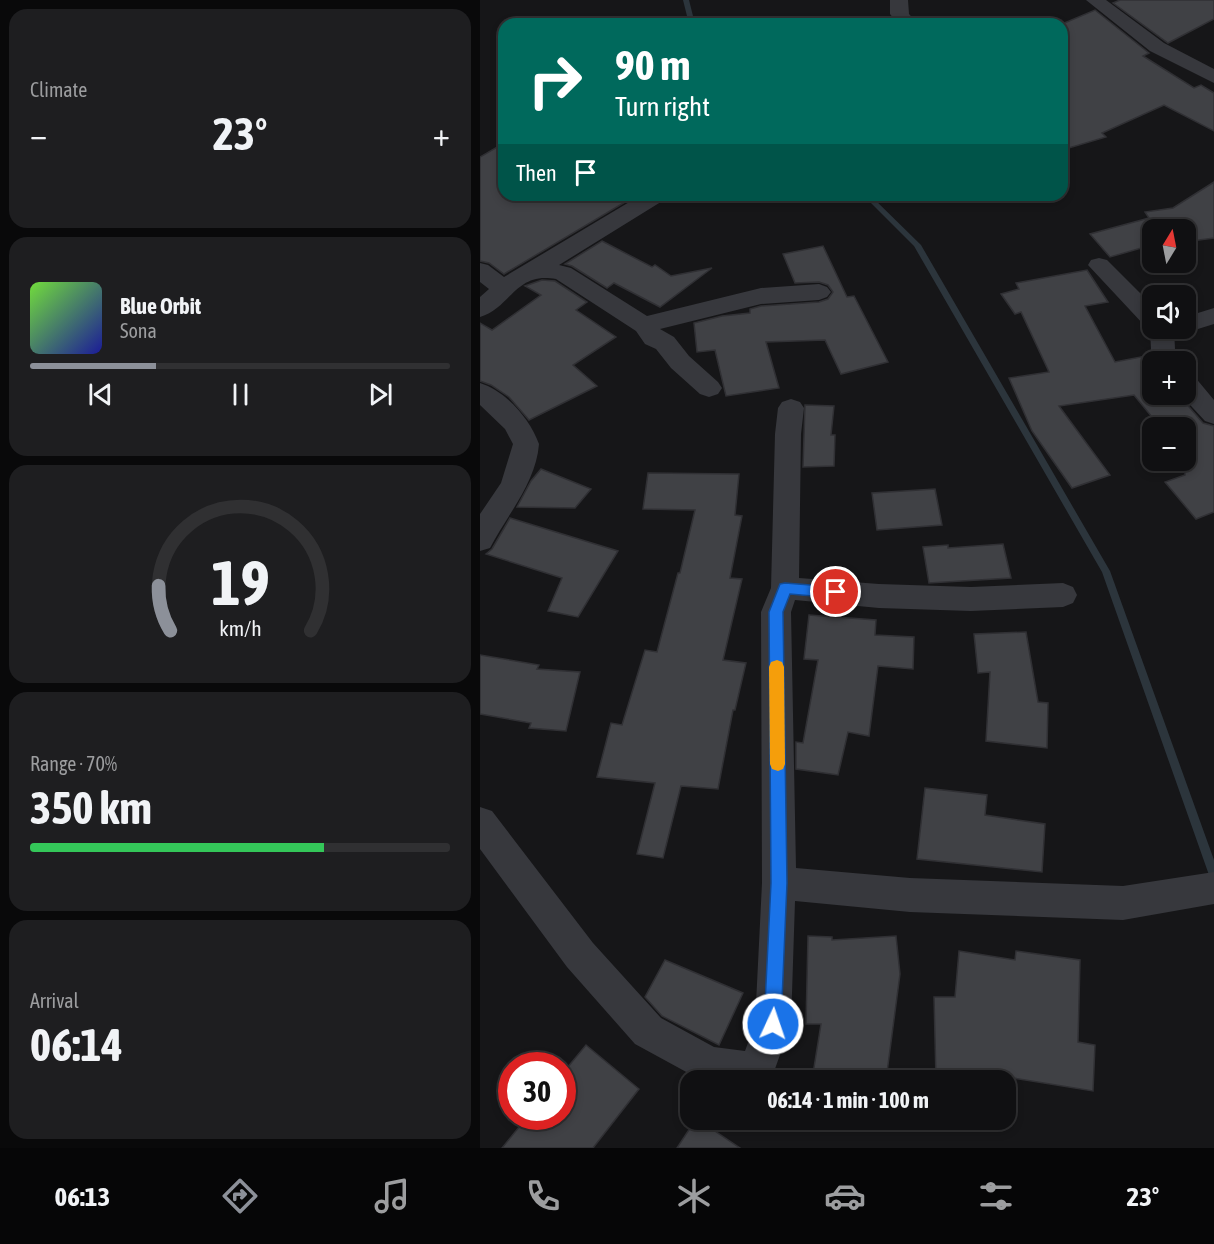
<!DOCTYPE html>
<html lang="en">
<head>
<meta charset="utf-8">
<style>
	:root { --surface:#101012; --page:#1e1e20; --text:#f1f3f6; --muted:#9c9d9f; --line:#303032; --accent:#8c9099 }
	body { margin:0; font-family:"Asap Condensed",sans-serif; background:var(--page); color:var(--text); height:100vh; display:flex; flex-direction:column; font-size:22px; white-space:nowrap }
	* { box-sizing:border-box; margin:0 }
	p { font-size:20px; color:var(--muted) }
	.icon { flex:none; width:33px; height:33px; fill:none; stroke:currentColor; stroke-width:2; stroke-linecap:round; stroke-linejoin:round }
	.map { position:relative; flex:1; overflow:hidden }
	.side { display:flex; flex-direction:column; gap:9px; padding:9px; background:#09090a; width:480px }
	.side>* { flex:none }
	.hud { position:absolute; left:18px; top:18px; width:570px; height:183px; border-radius:18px; box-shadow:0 3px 9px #0003,0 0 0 2px var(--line); background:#00695c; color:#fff; overflow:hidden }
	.needle { width:39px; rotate:10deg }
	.controls { position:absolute; left:662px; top:219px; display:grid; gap:12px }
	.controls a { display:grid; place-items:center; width:54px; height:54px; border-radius:12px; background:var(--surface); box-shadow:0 3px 9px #0003,0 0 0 2px var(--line); font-size:30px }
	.speed { position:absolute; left:18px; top:1052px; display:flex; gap:12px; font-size:30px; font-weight:700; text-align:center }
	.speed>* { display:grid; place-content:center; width:78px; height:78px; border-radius:50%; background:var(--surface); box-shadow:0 3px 9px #0003,0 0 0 2px var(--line); line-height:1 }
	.speed .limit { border:9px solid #d22; background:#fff; color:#111 }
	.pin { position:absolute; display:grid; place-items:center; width:51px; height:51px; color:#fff; margin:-26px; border:3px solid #fff; border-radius:50%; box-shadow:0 2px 6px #0007 }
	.me { position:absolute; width:66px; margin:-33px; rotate:3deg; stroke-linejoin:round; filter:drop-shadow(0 0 4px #0008) }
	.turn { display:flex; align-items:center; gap:21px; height:126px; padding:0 18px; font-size:27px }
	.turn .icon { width:78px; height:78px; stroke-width:2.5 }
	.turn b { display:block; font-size:42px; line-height:51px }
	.then { display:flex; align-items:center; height:57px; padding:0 18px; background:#0003; gap:12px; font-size:22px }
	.big { font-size:45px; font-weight:700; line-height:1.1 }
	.side .widget { flex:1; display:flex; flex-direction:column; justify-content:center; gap:9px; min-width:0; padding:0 21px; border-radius:18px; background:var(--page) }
	.side .dial { align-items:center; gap:0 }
	.dial svg { height:156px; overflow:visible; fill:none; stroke:var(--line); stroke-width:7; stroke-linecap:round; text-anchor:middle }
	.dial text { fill:var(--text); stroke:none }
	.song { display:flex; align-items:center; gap:18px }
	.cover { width:72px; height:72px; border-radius:9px; background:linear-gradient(135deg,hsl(100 70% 55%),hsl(240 70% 35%)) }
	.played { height:6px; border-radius:3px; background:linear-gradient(90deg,var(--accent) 30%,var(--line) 30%) }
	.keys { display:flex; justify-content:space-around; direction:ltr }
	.heat { display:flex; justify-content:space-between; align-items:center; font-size:33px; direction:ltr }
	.charge { height:9px; border-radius:4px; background:linear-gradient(90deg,#34c759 70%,var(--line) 0) }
	.trip { position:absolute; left:200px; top:1070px; width:336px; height:60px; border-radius:18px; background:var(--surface); box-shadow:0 3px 9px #0003,0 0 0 2px var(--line); font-weight:700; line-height:60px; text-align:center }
	.tabs { display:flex; height:96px; justify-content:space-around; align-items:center; background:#060607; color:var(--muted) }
	.tabs .icon { width:42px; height:42px }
	.tabs .on { color:var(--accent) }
	.tabs b { font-size:27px; color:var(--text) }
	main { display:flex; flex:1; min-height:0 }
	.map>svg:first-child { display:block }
</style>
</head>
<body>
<main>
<section class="side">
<div class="widget"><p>Climate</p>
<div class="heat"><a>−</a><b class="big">23°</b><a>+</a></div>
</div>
<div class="widget">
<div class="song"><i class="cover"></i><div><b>Blue Orbit</b><p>Sona</p></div></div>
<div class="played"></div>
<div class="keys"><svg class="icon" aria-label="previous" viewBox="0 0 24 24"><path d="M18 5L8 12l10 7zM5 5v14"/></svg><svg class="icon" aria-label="pause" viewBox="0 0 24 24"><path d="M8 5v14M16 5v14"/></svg><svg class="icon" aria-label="next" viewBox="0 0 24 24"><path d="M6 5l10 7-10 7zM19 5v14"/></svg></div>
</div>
<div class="widget dial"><svg viewBox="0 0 100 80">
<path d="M14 69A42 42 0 1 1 86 69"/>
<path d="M14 69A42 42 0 0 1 8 46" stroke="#8c9099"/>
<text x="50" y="56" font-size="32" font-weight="700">19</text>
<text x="50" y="72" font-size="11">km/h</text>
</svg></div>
<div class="widget"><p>Range · 70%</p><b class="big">350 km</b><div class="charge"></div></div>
<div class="widget"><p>Arrival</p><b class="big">06:14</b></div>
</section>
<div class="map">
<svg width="734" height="1148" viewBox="0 0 734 1148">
	<rect width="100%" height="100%" fill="#161618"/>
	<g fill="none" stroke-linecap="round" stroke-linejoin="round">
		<g fill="#2c353c" fill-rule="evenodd">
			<polygon points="203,0 209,0 215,24 209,24"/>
			<polygon points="383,195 390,195 441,245 630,571 734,860 734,880 730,879 729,875 622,572 434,246"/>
		</g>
	</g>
	<g fill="#404145" stroke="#303034" stroke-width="1.5">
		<polygon points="640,0 734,0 734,19 688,43 633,3"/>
		<polygon points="615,10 669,53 663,56 714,88 721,85 734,93 734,131 684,105 622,133 626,137 582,150 582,24"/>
		<polygon points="24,143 24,195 157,195 24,274 9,263 0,261 0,157"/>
		<polygon points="734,182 734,238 705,242 705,230 672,230 672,245 630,257 610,234 669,218 665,212 693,208"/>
		<polygon points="122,241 172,267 175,265 191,276 232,268 180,307 134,283 127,288 92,266 85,264"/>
		<polygon points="343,246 367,297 374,296 408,362 361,374 345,340 286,342 299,388 246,396 235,350 217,352 214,323 242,316 270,313 270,309 281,306 339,302 348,299 353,292 348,285 339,282 315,283 303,254"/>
		<polygon points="607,270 628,302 605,306 635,362 671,355 675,362 672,362 672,394 698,394 723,423 734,426 734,512 716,519 685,482 705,475 705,428 681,428 654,395 579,406 630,475 592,488 552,431 529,378 569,372 541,312 535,314 521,294 539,289 536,283"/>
		<polygon points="62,280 75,281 107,302 96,310 136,337 93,365 117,386 49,420 29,397 11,385 0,381 0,323 12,330 61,295 45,286"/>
		<polygon points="325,405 354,406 351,435 355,435 354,466 323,467"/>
		<polygon points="61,469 111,489 95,508 37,507 51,481"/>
		<polygon points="168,473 259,474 255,515 262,516 250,578 262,579 243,660 266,663 255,710 253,710 238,789 201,786 183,858 157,854 175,783 117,777 131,723 142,725 165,650 177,652 198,573 200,573 215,510 163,509"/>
		<polygon points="455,489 462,525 397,530 392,493"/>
		<polygon points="30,518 138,551 98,617 68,611 82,578 6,554 12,549"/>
		<polygon points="523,544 531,578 449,583 443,547 468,545 468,548"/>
		<polygon points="329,615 396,620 395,635 434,637 433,669 398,666 389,736 368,732 358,775 316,769 316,742 323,743 338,660 324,659"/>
		<polygon points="546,632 558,702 568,703 567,748 506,741 510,672 498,673 494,634"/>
		<polygon points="0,655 59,665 57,669 100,672 86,731 49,728 51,723 0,714"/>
		<polygon points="445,788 507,795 505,815 565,824 562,872 437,859"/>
		<polygon points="328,936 352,937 352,940 416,936 420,974 406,1080 332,1080 341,1024 326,1024"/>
		<polygon points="479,951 535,960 536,951 600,960 598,1042 615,1045 613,1091 514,1075 515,1080 456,1079 454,997 475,997"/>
		<polygon points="185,960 263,993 239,1045 182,1016 165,997"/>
		<polygon points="106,1045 159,1089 113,1148 22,1148 48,1116 82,1116 82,1074"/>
		<polygon points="216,1119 217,1119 260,1148 197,1148"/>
		<polygon points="344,1119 401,1119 400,1128"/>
	</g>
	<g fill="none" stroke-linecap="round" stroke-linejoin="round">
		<g fill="#37383d" fill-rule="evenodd">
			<polygon points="410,0 428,0 429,14 438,24 418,24 410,14"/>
			<polygon points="606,0 626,0 684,43 734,69 734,83 670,51"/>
			<path d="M161 195H187L184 200 79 265 91 268 167 316 281 288 339 284 347 287 351 292 347 297 339 300 281 304 180 329 194 337 209 356 238 382 242 388 238 394 229 397 220 394 191 368 176 349 165 344 156 331 76 279C35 271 31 308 0 317V297L9 289 0 282V263L8 265 24 277Z"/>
			<polygon points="619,258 627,260 672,305 672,328 694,328 695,349 703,362 678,362 671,350 670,326 664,325 608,265 611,260"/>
			<polygon points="734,308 734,324 705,333 695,328 705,328 705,317"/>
			<polygon points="705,373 714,376 734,400 734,424 725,421 700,394 705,394"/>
			<path d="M0 383C26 391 50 419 59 444 56 483 27 515 10 548L0 551V514L21 483 33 444 25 429 0 405Z"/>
			<polygon points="311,399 320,402 324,408 321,434 319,578 399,584 491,587 583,583 593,587 597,595 593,603 583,607 491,611 399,608 315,600 311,612 316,868 430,878 643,886 734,872 734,904 643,920 430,912 315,901 311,1024 291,1080 221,1080 155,1044 87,967 0,849 0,807 12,811 113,943 181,1018 234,1047 265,1051 275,1024 282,883 281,612 291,588 295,434 298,408 302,402"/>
		</g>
	</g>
	<polygon fill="#1a73e8" stroke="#114b97" stroke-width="1.5" points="305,583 356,587 363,592 356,598 310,594 303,612 307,883 301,1024 299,1031 293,1033 286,1031 284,1024 291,883 289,612 300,584"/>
	<polygon fill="#f59e0b" points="297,660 302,662 304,667 305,764 303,769 298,771 292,769 290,764 289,667 291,662"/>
</svg>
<div class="controls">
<a><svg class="needle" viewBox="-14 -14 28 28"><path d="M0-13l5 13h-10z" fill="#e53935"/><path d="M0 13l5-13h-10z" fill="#9c9d9f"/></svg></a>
<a><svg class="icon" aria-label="sound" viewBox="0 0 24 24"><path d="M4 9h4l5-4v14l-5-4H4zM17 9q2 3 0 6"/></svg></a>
<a>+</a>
<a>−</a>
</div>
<div class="speed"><div class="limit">30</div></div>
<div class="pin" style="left:356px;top:592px;background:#d93025"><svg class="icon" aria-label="arrive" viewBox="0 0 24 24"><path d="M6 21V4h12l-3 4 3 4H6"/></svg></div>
<svg class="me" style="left:293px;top:1024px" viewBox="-20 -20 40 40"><circle r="17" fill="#1a73e8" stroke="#fff" stroke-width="3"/><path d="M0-11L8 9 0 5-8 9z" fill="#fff"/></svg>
<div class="trip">06:14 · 1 min · 100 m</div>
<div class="hud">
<div class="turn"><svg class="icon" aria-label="right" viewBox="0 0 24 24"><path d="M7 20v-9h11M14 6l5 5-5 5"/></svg><div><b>90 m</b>Turn right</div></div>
<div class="then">Then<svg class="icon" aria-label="arrive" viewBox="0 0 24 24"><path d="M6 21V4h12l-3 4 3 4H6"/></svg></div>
</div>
</div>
</main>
<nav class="tabs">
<b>06:13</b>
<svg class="icon on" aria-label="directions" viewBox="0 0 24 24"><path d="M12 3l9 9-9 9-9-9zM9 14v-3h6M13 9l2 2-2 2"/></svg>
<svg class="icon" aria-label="music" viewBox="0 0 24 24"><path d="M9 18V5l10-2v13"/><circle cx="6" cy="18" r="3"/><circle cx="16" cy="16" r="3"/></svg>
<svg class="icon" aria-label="phone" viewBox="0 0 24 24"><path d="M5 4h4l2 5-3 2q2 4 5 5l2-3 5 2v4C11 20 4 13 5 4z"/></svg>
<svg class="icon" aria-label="climate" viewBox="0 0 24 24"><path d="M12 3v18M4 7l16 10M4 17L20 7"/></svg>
<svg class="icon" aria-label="car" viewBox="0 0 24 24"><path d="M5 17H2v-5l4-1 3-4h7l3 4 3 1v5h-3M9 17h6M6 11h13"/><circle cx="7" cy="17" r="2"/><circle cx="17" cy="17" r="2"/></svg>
<svg class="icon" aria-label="filters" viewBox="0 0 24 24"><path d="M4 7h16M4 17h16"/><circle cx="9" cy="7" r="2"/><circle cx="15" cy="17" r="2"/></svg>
<b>23°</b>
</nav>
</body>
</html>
